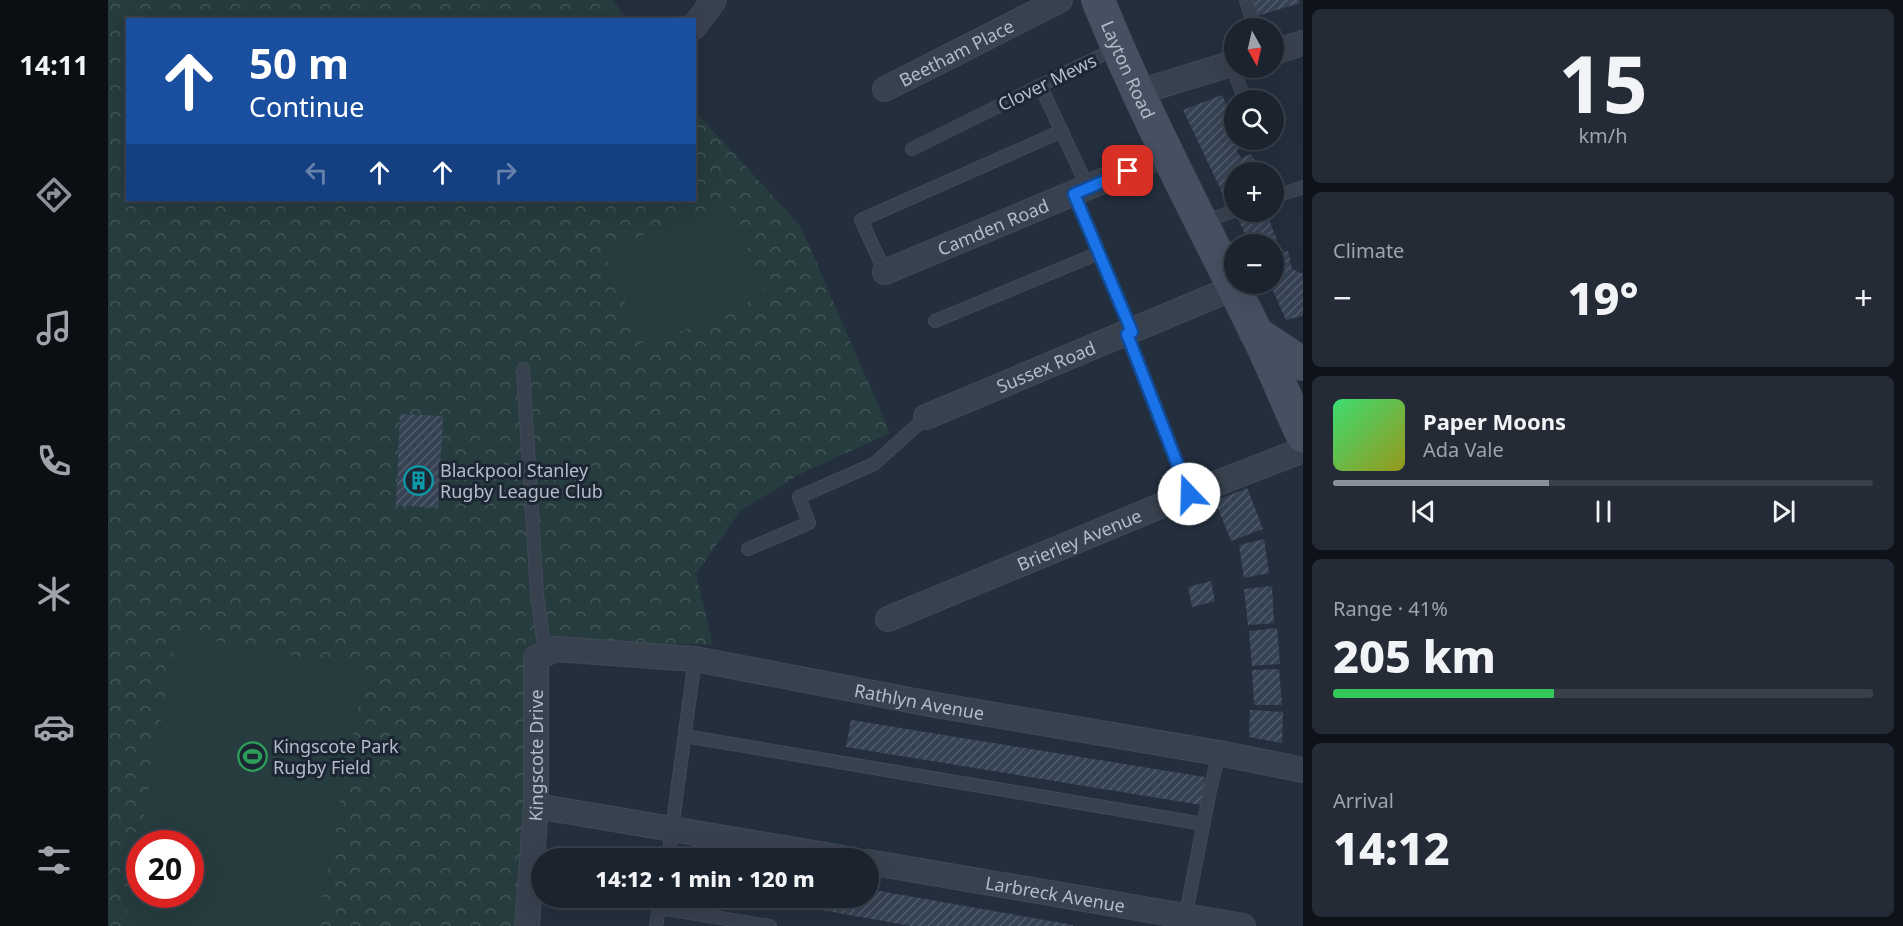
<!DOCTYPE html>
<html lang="en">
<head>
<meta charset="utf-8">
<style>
	:root { --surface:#1b232e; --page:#242b36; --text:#f1f3f6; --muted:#a0a4aa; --line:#39404a; --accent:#8c9099 }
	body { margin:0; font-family:"Noto Sans",sans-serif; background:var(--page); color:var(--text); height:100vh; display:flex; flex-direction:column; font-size:22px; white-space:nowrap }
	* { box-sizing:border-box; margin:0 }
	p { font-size:20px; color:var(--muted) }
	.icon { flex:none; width:33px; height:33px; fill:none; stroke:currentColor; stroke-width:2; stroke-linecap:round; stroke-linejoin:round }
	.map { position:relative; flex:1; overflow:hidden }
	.side { display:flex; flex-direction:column; gap:9px; padding:9px; background:#0f1319; width:600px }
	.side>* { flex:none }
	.guide { position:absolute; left:18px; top:18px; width:570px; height:183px; border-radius:0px; box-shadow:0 6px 24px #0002,0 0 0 2px var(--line); background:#1a4fa0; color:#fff; overflow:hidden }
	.needle { width:39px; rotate:172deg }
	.tools { position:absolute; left:1116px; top:18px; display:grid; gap:12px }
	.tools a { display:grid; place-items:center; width:60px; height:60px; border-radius:50%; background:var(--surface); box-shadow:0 6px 24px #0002,0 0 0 2px var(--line); font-size:30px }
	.speed { position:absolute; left:18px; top:830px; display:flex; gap:12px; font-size:30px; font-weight:700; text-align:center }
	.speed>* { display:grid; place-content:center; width:78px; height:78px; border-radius:50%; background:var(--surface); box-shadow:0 6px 24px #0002,0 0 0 2px var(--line); line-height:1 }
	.speed .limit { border:9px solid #d22; background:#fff; color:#111 }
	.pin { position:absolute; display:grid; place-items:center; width:51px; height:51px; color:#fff; margin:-26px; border-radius:12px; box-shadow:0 3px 9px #0006 }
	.me { position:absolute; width:66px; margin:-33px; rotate:339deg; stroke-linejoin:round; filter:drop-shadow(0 0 4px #0008) }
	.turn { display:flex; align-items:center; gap:21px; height:126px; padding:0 24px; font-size:27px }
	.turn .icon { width:78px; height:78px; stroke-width:2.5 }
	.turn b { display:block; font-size:42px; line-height:51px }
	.lanes { display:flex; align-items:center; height:57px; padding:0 24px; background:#0003; justify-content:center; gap:30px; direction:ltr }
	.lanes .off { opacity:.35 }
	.big { font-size:45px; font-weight:800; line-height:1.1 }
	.side .card { flex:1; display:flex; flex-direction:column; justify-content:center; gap:9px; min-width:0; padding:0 21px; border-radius:9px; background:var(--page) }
	.side .dial { align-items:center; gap:0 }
	.dial b { font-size:78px; line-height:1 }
	.song { display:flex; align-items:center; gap:18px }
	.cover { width:72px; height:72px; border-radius:9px; background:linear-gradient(135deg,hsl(140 70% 55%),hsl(60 70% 35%)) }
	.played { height:6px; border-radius:3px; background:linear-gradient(90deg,var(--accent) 40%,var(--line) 40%) }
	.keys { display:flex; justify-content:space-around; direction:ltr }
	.heat { display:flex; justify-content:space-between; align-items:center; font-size:33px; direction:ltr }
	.charge { height:9px; border-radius:4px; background:linear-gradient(90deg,#34c759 41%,var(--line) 0) }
	.trip { position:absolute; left:423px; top:848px; width:348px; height:60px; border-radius:30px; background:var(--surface); box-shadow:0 6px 24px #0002,0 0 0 2px var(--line); font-weight:800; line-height:60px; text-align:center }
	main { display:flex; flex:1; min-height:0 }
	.menu { display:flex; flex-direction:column; width:108px; justify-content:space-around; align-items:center; background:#0b0e12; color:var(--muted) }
	.menu .icon { width:42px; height:42px }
	.menu .on { color:var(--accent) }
	.menu b { font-size:27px; color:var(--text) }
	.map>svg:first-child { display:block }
</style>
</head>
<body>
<main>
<nav class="menu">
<b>14:11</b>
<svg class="icon on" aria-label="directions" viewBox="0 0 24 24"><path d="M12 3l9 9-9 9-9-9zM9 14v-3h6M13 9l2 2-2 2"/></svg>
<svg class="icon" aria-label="music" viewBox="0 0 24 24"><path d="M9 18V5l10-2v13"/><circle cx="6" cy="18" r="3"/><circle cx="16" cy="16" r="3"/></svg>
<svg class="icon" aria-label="phone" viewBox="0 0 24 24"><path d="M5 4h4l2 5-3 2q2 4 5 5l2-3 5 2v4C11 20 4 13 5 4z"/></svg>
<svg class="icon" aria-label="climate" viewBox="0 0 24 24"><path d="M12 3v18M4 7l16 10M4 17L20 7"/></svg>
<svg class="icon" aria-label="car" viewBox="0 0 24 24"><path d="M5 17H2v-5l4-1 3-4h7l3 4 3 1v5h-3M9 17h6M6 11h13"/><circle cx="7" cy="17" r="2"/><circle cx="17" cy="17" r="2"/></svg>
<svg class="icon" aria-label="filters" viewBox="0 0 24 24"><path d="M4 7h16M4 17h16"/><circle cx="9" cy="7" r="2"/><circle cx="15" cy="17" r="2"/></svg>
</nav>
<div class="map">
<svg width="1195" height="926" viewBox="0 0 1195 926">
	<defs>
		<pattern id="park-crowns" width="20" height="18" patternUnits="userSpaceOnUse" patternTransform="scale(1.5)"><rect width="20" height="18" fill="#263c3f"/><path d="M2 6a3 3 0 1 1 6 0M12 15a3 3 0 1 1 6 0" fill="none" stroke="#435659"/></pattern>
		<pattern id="building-hatch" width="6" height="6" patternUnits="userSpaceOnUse" patternTransform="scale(1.5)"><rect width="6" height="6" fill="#364354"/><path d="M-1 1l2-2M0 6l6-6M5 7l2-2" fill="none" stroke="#515c6b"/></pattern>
	</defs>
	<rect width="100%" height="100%" fill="#242f3e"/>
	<path fill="url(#park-crowns)" fill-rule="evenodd" d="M0 0H505L518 19 20 20V200H586L587 111 693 227 782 433 692 474 632 511 588 574 605 645 445 640 420 652 415 664 420 757 410 926H0ZM32 843H82V894H32Z"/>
	<g fill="#263c3f" fill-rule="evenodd">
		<polygon points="620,201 658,294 537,347 495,252"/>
		<path d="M69 634 257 669 209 926H16ZM32 843H82V894H32Z"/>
	</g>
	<g fill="url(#building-hatch)">
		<polygon points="1143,0 1191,0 1192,3 1149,16"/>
		<polygon points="1114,95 1125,120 1115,124 1119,134 1126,132 1126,140 1134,140 1138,145 1128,150 1133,158 1143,154 1153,172 1126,172 1126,205 1121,207 1075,110"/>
		<polygon points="1144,212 1158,212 1169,240 1157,244 1142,244 1129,217"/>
		<polygon points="1166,246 1169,255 1180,251 1184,269 1195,274 1195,316 1178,320 1162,284 1166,284"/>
		<polygon points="292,414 335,416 330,508 288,505"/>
		<polygon points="1139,488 1155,529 1123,541 1107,501"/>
		<polygon points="1156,539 1161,573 1136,578 1131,545"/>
		<polygon points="1103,581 1107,601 1084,607 1080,587"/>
		<polygon points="1164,586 1166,623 1140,625 1136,589"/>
		<polygon points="1169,628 1172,664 1144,666 1141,631"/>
		<polygon points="1171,669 1174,705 1146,705 1144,670"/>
		<polygon points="1142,710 1175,712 1174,743 1141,737"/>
		<polygon points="743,720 1097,777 1093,805 738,747"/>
		<polygon points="760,889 965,925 965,926 803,926 645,898 760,897"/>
	</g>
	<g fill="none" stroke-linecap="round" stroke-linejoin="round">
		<defs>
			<g id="lane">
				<polyline points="1138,0 1147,28"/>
				<polyline points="1123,64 1137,100"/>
				<polyline points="932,85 980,188"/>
				<polyline points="804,149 1008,48"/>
				<polyline points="966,194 1024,332"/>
				<polyline points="1166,197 1195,187"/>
				<polyline points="1094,222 1126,211"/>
				<polyline points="777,272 753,220 954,131"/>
				<polyline points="827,321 991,253"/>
				<polyline points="1019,334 1081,494"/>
				<polyline points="415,369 429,594 437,654"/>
				<polyline points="640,549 701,523 691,497 766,464 818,417"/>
				<polyline points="577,736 1096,824"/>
				<polyline points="560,858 587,659"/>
				<polyline points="551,908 662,926"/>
				<polyline points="1077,919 1102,790 1111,753"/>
				<polyline points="548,926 553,897"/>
			</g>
			<g id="street">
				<polyline points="586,27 606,0"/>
				<polyline points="1166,52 1195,43"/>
				<path id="s1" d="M777 89 952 0"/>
				<polyline points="1031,92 1126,63"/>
				<path id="s2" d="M777 272 1059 154"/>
				<path id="s3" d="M818 417 1125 288"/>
				<path id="s4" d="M780 619 1081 494 1195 450"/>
				<polyline points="428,806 735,858"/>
				<path id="s5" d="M760 862 1135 926"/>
				<path id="s6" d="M419 926 428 806V658L448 649 587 659 822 704 1111 753 1195 770"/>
			</g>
			<g id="secondary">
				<path id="s7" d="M990 0C1036 114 1094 222 1148 332 1165 366 1179 402 1195 436"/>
				<polyline points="1148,333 1195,364"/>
			</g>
		</defs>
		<use href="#lane" stroke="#414a57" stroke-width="14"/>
		<use href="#street" stroke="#414a57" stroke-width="26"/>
		<use href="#secondary" stroke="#414a57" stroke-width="34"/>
		<use href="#lane" stroke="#38414e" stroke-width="12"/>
		<use href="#street" stroke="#38414e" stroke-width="24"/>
		<use href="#secondary" stroke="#465061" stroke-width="33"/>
	</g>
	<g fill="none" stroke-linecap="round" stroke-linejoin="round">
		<defs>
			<polyline id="route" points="1020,171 966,194 1024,332 1019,334 1081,494"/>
		</defs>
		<use href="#route" stroke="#114b97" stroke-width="15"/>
		<use href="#route" stroke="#1a73e8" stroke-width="10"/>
	</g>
	<defs>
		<symbol id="building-ring" viewBox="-11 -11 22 22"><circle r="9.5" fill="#1d2633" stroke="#0f9aa8" stroke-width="1.5"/><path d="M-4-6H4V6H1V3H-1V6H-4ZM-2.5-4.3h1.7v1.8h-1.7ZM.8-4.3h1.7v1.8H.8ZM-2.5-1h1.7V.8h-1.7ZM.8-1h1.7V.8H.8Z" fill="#0f9aa8"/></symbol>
		<symbol id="stadium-ring" viewBox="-11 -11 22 22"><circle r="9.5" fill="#1d2633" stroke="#2e9e5b" stroke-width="1.5"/><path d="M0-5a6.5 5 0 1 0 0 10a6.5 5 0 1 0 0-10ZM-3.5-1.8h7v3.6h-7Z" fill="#2e9e5b"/></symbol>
	</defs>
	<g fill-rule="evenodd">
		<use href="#building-ring" x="294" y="464" width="33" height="33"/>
		<use href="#stadium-ring" x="128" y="740" width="33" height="33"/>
	</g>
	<g text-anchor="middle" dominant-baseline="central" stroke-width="6" stroke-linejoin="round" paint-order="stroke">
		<g font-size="18" fill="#b4bcc9" stroke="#1d2633">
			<text stroke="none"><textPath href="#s1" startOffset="80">Beetham Place</textPath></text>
			<text stroke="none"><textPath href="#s7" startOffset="76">Layton Road</textPath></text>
			<text transform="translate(939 82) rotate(-26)">Clover Mews</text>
			<text stroke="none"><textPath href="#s2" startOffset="117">Camden Road</textPath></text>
			<text stroke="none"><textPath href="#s3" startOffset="130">Sussex Road</textPath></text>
			<text stroke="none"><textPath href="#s4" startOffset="207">Brierley Avenue</textPath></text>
			<text stroke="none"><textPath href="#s6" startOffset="658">Rathlyn Avenue</textPath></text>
			<text stroke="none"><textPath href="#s6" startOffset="171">Kingscote Drive</textPath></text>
			<text stroke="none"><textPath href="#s5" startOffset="190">Larbreck Avenue</textPath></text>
		</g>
		<g font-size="18" fill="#b4bcc9" stroke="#1d2633" text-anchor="start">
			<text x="332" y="470">Blackpool Stanley<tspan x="332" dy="21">Rugby League Club</tspan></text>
			<text x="165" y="746">Kingscote Park<tspan x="165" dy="21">Rugby Field</tspan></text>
		</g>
	</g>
</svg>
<div class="tools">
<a><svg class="needle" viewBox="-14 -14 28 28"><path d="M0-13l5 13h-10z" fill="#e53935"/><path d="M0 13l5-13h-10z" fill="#a0a4aa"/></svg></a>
<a><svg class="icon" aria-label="search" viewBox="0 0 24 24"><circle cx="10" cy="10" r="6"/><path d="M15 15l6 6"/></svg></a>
<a>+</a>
<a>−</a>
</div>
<div class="speed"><div class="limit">20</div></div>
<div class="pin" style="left:1020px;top:171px;background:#d93025"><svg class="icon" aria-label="arrive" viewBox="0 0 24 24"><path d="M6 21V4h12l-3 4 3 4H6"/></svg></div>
<svg class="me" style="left:1081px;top:494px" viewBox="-20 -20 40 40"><circle r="19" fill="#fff"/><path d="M0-13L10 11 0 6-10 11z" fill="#1a73e8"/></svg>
<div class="trip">14:12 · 1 min · 120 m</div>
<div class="guide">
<div class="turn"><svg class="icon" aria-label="ahead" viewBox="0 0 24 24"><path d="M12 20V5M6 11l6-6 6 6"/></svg><div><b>50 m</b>Continue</div></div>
<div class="lanes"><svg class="icon off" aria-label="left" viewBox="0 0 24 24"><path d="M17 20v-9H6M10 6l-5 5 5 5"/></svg><svg class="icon" aria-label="ahead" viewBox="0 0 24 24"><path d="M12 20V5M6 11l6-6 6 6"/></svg><svg class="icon" aria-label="ahead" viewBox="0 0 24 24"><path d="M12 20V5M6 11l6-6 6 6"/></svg><svg class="icon off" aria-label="right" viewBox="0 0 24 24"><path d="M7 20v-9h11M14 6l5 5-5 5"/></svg></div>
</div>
</div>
<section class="side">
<div class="card dial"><b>15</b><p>km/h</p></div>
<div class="card"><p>Climate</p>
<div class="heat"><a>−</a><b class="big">19°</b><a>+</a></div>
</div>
<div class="card">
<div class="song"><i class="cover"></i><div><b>Paper Moons</b><p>Ada Vale</p></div></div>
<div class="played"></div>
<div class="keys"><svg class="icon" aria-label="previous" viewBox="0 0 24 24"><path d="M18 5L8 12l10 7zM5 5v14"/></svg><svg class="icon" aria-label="pause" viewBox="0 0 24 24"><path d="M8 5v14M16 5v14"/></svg><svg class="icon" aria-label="next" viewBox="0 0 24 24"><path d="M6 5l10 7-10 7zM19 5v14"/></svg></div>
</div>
<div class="card"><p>Range · 41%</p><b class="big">205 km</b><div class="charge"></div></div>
<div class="card"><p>Arrival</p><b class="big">14:12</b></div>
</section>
</main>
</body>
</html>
